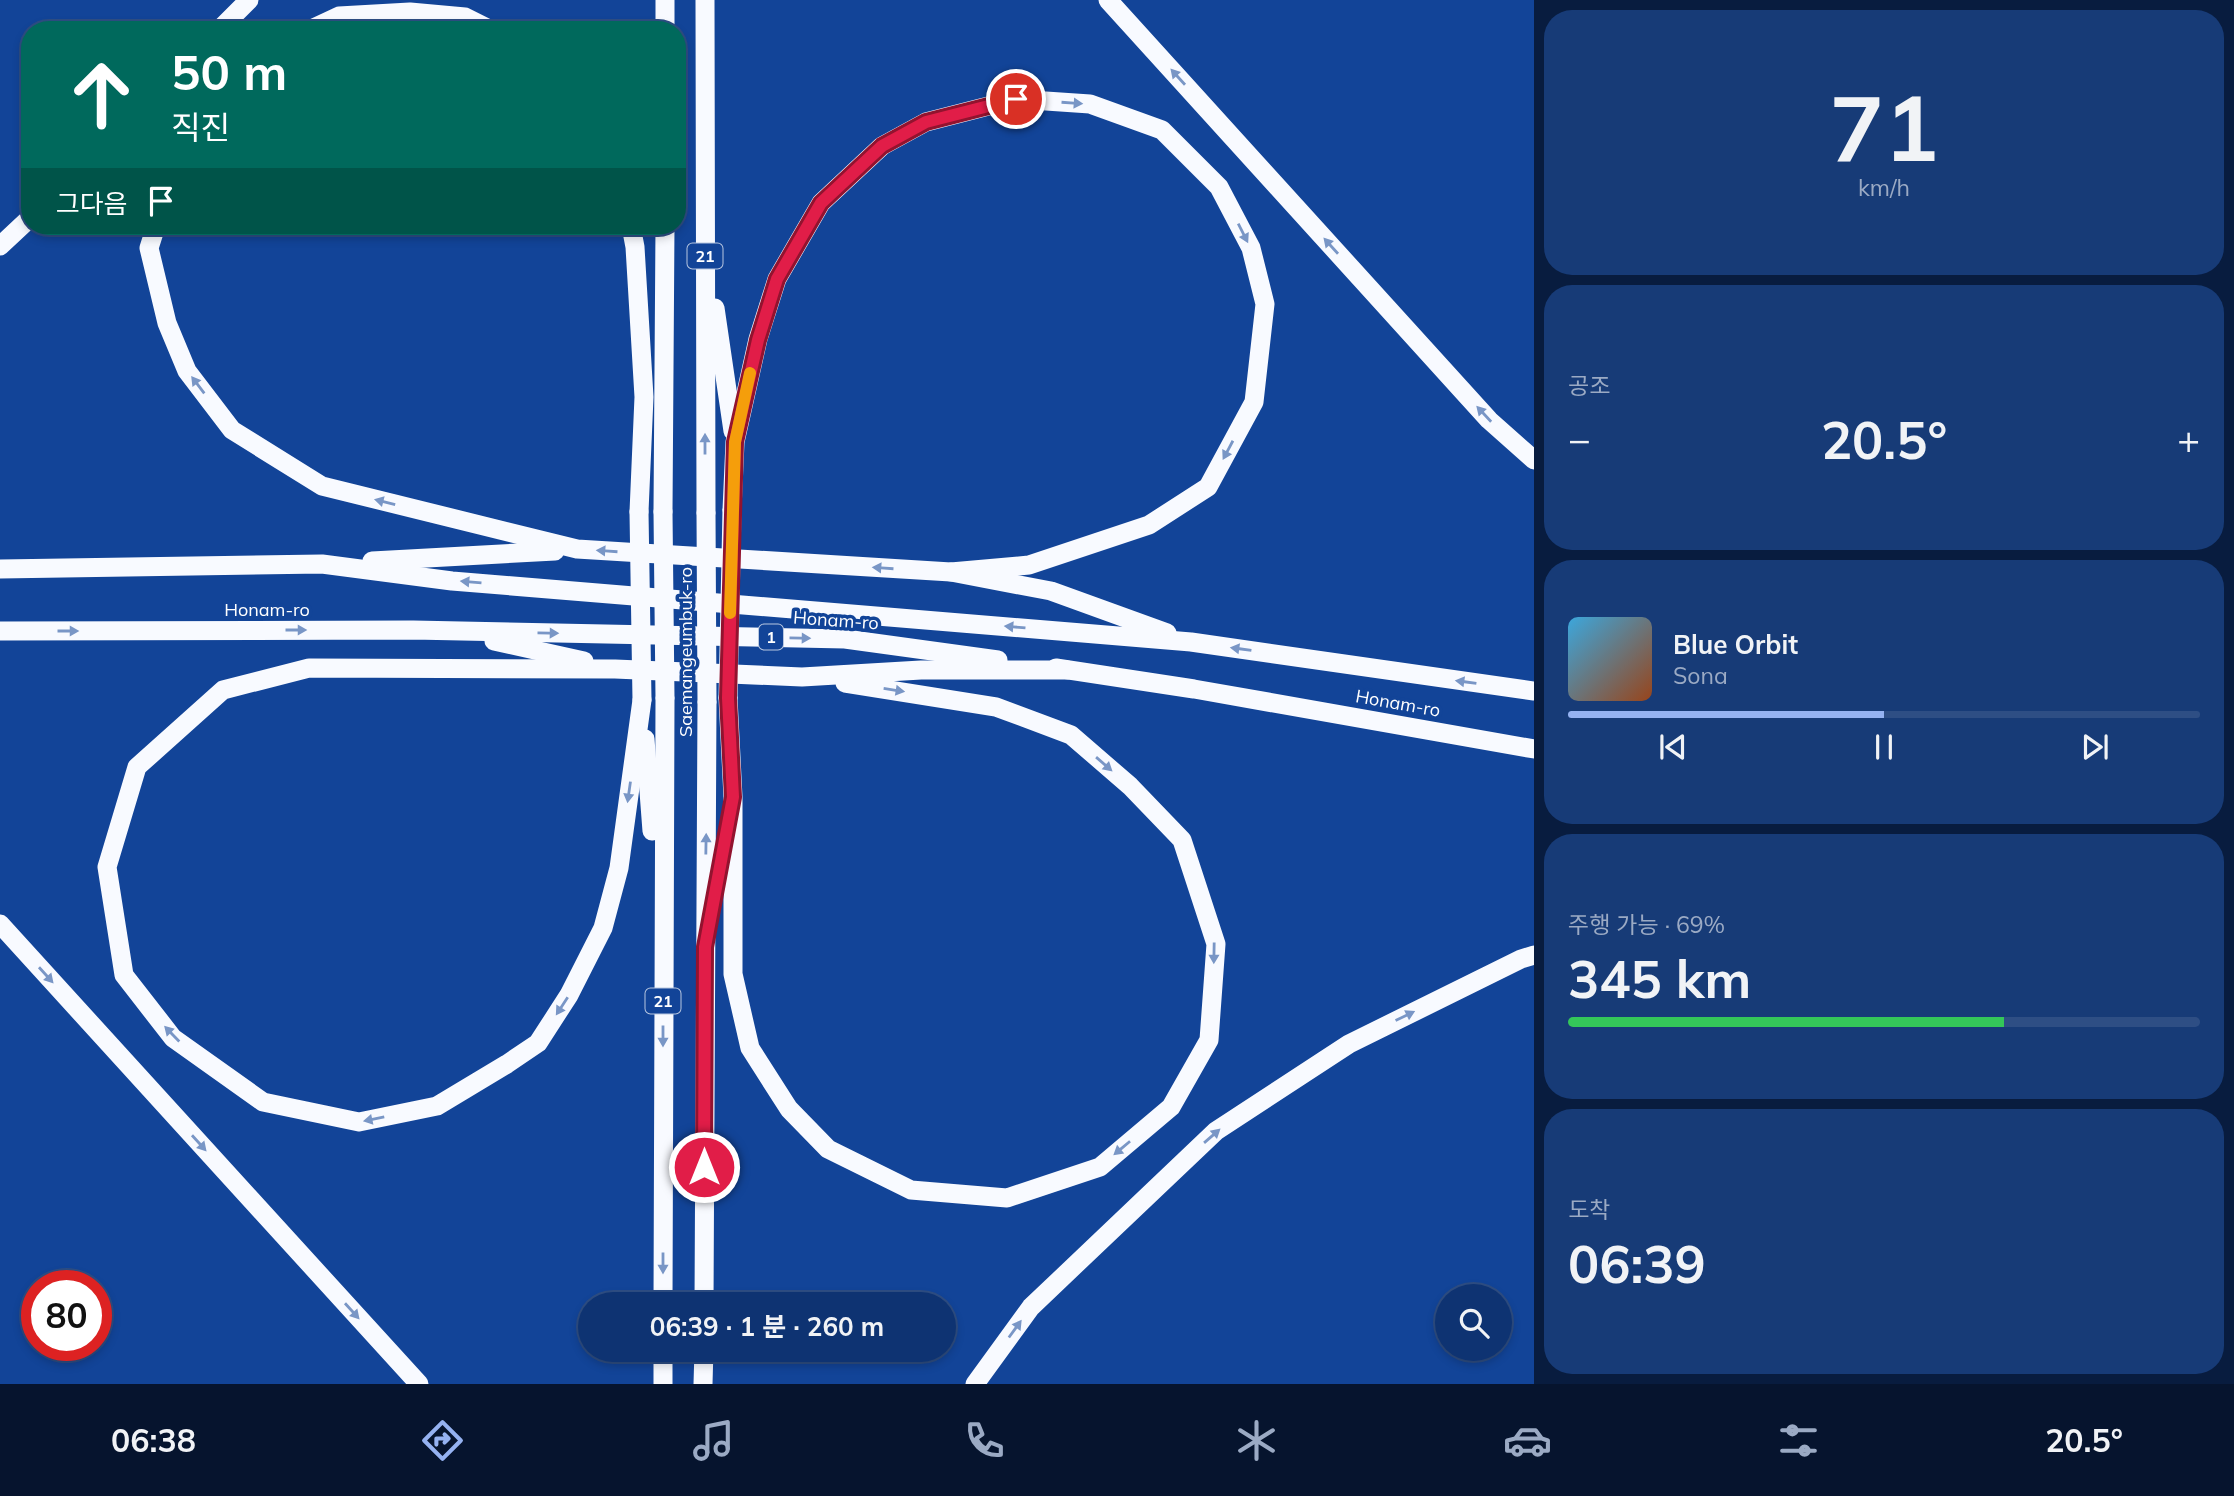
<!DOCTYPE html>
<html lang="ko">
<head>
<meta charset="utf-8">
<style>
	:root { --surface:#0e3372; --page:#173b77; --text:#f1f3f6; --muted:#9baac4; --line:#2e4e84; --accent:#95b2f1 }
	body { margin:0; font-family:Mulish,"Noto Sans KR",sans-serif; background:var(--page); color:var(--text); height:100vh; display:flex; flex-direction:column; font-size:26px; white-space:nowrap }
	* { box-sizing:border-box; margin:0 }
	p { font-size:23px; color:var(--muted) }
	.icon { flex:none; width:38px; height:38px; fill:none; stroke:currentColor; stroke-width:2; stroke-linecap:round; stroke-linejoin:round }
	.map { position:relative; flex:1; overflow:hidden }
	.side { display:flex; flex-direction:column; gap:10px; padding:10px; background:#081c3f; width:700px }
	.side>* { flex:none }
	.top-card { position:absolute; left:21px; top:21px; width:665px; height:214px; border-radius:28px; box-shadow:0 4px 10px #0003,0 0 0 2px var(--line); background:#00695c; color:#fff; overflow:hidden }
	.tools { position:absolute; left:1435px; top:1284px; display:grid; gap:14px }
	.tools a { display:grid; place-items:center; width:77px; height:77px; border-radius:50%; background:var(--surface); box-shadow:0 4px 10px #0003,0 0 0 2px var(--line); font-size:35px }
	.speed { position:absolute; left:21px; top:1270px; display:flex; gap:14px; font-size:35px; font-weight:700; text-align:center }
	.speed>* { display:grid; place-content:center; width:91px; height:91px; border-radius:50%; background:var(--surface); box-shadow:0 4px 10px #0003,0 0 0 2px var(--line); line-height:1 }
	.speed .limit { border:10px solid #d22; background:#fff; color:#111 }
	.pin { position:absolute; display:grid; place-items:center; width:60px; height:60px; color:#fff; margin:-30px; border:4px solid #fff; border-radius:50%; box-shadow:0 2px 7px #0007 }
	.me { position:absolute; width:77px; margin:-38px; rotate:0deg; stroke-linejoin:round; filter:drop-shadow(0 0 5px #0008) }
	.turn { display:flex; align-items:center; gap:24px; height:147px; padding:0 35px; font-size:32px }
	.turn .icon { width:91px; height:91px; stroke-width:2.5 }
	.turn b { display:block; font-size:49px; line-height:60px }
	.then { display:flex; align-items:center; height:66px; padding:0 35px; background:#0003; gap:14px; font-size:26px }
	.big { font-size:52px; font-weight:700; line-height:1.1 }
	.side .card { flex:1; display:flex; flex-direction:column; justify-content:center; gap:10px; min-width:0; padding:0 24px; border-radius:28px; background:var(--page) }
	.side .dial { align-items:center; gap:0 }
	.dial b { font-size:91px; line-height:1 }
	.song { display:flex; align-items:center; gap:21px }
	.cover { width:84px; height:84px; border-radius:10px; background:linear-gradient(135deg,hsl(200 70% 55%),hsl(20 70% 35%)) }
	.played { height:7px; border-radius:4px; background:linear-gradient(90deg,var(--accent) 50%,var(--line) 50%) }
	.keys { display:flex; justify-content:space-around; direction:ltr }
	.heat { display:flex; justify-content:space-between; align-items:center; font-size:38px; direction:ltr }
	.charge { height:10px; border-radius:5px; background:linear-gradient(90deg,#34c759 69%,var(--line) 0) }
	.trip { position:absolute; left:578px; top:1292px; width:378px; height:70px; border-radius:35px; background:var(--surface); box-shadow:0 4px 10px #0003,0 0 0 2px var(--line); font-weight:700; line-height:70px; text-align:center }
	.tab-bar { display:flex; height:112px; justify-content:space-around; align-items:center; background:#06142e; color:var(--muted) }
	.tab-bar .icon { width:49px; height:49px }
	.tab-bar .selected { color:var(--accent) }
	.tab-bar b { font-size:32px; color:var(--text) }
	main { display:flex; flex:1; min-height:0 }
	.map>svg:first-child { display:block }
</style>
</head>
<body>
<main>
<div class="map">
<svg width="1534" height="1384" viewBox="0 0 1534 1384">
	<rect width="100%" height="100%" fill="#124498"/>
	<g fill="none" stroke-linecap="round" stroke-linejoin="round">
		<g stroke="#f8faff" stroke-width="19">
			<polyline points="705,0 706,513"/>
			<polyline points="1108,0 1489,420 1534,460"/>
			<polyline points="219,30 249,0"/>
			<polyline points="309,30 339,16 410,12 465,17 491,30"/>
			<polyline points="665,30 665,0"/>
			<polyline points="156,226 149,248 167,323 187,371 232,430 322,486 577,549 951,572 1051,591 1167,633"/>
			<polyline points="631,226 635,247 644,397 639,512"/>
			<polyline points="0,246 30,218"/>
			<polyline points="715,308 733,431"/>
			<polyline points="732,510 735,442 758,339 777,279 821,203 882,146 926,122 1016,99 1090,104 1162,130 1219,187 1251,248 1265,304 1254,402 1208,487 1149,525 1029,565 951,572"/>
			<polyline points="663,512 665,226"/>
			<polyline points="372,561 555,551"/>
			<polyline points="0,569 322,564 452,581 1191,642 1534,691"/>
			<polyline points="0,631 413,630 845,639 998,660"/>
			<polyline points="494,641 584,661"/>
			<polyline points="1056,668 1194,689 1534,749"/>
			<polyline points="728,698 733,797 733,974 750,1048 789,1109 828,1149 911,1190 1007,1198 1100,1167 1171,1107 1209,1040 1216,944 1182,840 1130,786 1071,735 996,707 845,683"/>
			<polyline points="642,700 619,868 603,928 569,995 538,1043 507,1064 437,1106 359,1122 263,1102 173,1038 124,975 107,867 137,767 223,690 309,668 615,669 802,677 921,670 1068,670"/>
			<polyline points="645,739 652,831"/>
			<polyline points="0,924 419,1384"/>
			<polyline points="663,1304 665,698"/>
			<polyline points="704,1304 707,702"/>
			<polyline points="663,1349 663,1384"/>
			<polyline points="703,1384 704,1349"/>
			<polyline points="975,1384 1031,1307 1216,1131 1349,1044 1521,959 1534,955"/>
		</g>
		<g stroke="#f8faff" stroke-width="19">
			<polyline points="639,512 642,700"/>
			<polyline points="663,512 665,698"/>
			<polyline points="706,513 707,702"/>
			<polyline points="728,698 732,510"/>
		</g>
	</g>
	<defs><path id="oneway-solid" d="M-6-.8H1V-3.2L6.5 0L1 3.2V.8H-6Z" transform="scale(1.75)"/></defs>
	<g fill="#7996c6">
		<use href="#oneway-solid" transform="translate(1178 77) rotate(-132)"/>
		<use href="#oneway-solid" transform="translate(1072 103) rotate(4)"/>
		<use href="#oneway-solid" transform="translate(1243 233) rotate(63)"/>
		<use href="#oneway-solid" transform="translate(1331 246) rotate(-132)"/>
		<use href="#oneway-solid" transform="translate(198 385) rotate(-127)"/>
		<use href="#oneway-solid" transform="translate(1484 414) rotate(-133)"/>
		<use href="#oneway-solid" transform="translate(705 444) rotate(-90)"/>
		<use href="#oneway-solid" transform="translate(1228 450) rotate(118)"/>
		<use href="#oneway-solid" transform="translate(385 502) rotate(-166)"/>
		<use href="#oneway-solid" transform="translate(607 551) rotate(-176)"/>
		<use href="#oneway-solid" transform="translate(883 568) rotate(-176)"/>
		<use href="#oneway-solid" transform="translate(471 582) rotate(-175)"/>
		<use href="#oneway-solid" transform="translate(1015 627) rotate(-175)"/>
		<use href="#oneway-solid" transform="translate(296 630)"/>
		<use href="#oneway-solid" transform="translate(68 631)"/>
		<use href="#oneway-solid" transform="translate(548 633) rotate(1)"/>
		<use href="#oneway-solid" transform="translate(800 638) rotate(1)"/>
		<use href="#oneway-solid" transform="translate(1241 649) rotate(-172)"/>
		<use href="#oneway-solid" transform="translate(1466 682) rotate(-172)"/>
		<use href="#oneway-solid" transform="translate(894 690) rotate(9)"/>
		<use href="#oneway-solid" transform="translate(1104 764) rotate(41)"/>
		<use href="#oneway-solid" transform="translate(629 792) rotate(98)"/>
		<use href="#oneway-solid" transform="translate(706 844) rotate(-89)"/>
		<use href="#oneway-solid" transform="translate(1214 953) rotate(91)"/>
		<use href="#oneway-solid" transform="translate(46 975) rotate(48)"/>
		<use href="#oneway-solid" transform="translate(562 1006) rotate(123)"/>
		<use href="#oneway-solid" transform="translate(1405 1016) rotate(-26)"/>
		<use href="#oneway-solid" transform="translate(172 1034) rotate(-134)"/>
		<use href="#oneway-solid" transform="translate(663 1036) rotate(90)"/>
		<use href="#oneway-solid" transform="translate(374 1119) rotate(168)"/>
		<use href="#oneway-solid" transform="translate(1212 1136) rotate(-41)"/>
		<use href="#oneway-solid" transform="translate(199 1143) rotate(48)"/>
		<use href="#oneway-solid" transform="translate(1122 1148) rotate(140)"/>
		<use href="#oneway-solid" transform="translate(663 1263) rotate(90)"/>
		<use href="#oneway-solid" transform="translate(352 1311) rotate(48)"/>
		<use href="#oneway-solid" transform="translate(1015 1329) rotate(-54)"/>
	</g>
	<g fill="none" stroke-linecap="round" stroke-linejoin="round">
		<defs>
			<polyline id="route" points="704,1167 705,947 733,797 728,698 735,442 758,340 777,279 821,203 882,146 926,122 1016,99"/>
		</defs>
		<use href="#route" stroke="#92132f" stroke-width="18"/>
		<use href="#route" stroke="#e11d48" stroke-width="12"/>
		<polyline stroke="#f59e0b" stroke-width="12" points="730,613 735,442 750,373"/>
	</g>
	<g text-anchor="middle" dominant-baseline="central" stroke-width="7" stroke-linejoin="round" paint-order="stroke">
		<g fill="#124498" stroke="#b8c7e0" stroke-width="2">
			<rect x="687.5" y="243.5" width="35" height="25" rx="5"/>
			<rect x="759" y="624.5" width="24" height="25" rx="5"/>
			<rect x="645.5" y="988.5" width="35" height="25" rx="5"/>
		</g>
		<g font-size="16" font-weight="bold" fill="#fff">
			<text x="705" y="256">21</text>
			<text x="771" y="637">1</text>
			<text x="663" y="1001">21</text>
		</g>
		<g font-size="18" fill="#fff" stroke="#124498">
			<text x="267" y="609">Honam-ro</text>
			<text transform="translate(836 620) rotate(4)">Honam-ro</text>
			<text transform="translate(685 652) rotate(-90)">Saemangeumbuk-ro</text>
			<text transform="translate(1398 703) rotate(10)">Honam-ro</text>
		</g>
	</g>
</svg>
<div class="tools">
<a><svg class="icon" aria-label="search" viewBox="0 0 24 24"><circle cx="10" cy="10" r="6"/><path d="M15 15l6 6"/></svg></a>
</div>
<div class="speed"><div class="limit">80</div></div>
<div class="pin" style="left:1016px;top:99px;background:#d93025"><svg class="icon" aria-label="arrive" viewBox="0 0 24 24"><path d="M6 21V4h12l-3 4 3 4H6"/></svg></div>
<svg class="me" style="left:704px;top:1167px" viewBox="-20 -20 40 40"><circle r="17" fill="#e11d48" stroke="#fff" stroke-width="3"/><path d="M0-11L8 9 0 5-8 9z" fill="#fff"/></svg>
<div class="trip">06:39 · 1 분 · 260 m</div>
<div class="top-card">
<div class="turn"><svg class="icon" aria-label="ahead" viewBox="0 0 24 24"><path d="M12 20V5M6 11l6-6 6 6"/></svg><div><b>50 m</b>직진</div></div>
<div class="then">그다음<svg class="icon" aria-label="arrive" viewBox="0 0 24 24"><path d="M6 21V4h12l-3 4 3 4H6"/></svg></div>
</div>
</div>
<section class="side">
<div class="card dial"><b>71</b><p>km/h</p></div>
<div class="card"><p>공조</p>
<div class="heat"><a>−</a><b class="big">20.5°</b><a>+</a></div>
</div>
<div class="card">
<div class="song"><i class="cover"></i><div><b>Blue Orbit</b><p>Sona</p></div></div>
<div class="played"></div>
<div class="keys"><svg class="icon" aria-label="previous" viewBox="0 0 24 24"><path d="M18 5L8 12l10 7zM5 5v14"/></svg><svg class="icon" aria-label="pause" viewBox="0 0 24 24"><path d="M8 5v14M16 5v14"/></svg><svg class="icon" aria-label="next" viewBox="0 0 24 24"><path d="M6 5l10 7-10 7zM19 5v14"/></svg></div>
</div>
<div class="card"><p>주행 가능 · 69%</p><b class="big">345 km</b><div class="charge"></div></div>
<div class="card"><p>도착</p><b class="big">06:39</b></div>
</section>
</main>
<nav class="tab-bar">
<b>06:38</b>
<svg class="icon selected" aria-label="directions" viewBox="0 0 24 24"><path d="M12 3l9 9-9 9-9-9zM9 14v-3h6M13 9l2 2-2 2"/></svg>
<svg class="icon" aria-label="music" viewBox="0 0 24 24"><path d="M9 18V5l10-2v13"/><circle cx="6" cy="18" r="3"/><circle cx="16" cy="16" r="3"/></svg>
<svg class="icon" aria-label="phone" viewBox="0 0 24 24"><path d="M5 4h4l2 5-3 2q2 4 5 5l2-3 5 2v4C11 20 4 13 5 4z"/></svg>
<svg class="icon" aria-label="climate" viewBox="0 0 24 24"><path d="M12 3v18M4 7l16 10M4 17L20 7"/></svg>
<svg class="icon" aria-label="car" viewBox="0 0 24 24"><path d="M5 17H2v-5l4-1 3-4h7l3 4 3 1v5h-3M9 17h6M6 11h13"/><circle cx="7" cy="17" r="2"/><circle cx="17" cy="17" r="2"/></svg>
<svg class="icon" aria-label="filters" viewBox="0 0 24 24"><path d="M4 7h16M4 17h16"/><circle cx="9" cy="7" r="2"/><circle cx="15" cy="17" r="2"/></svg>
<b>20.5°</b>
</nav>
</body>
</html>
